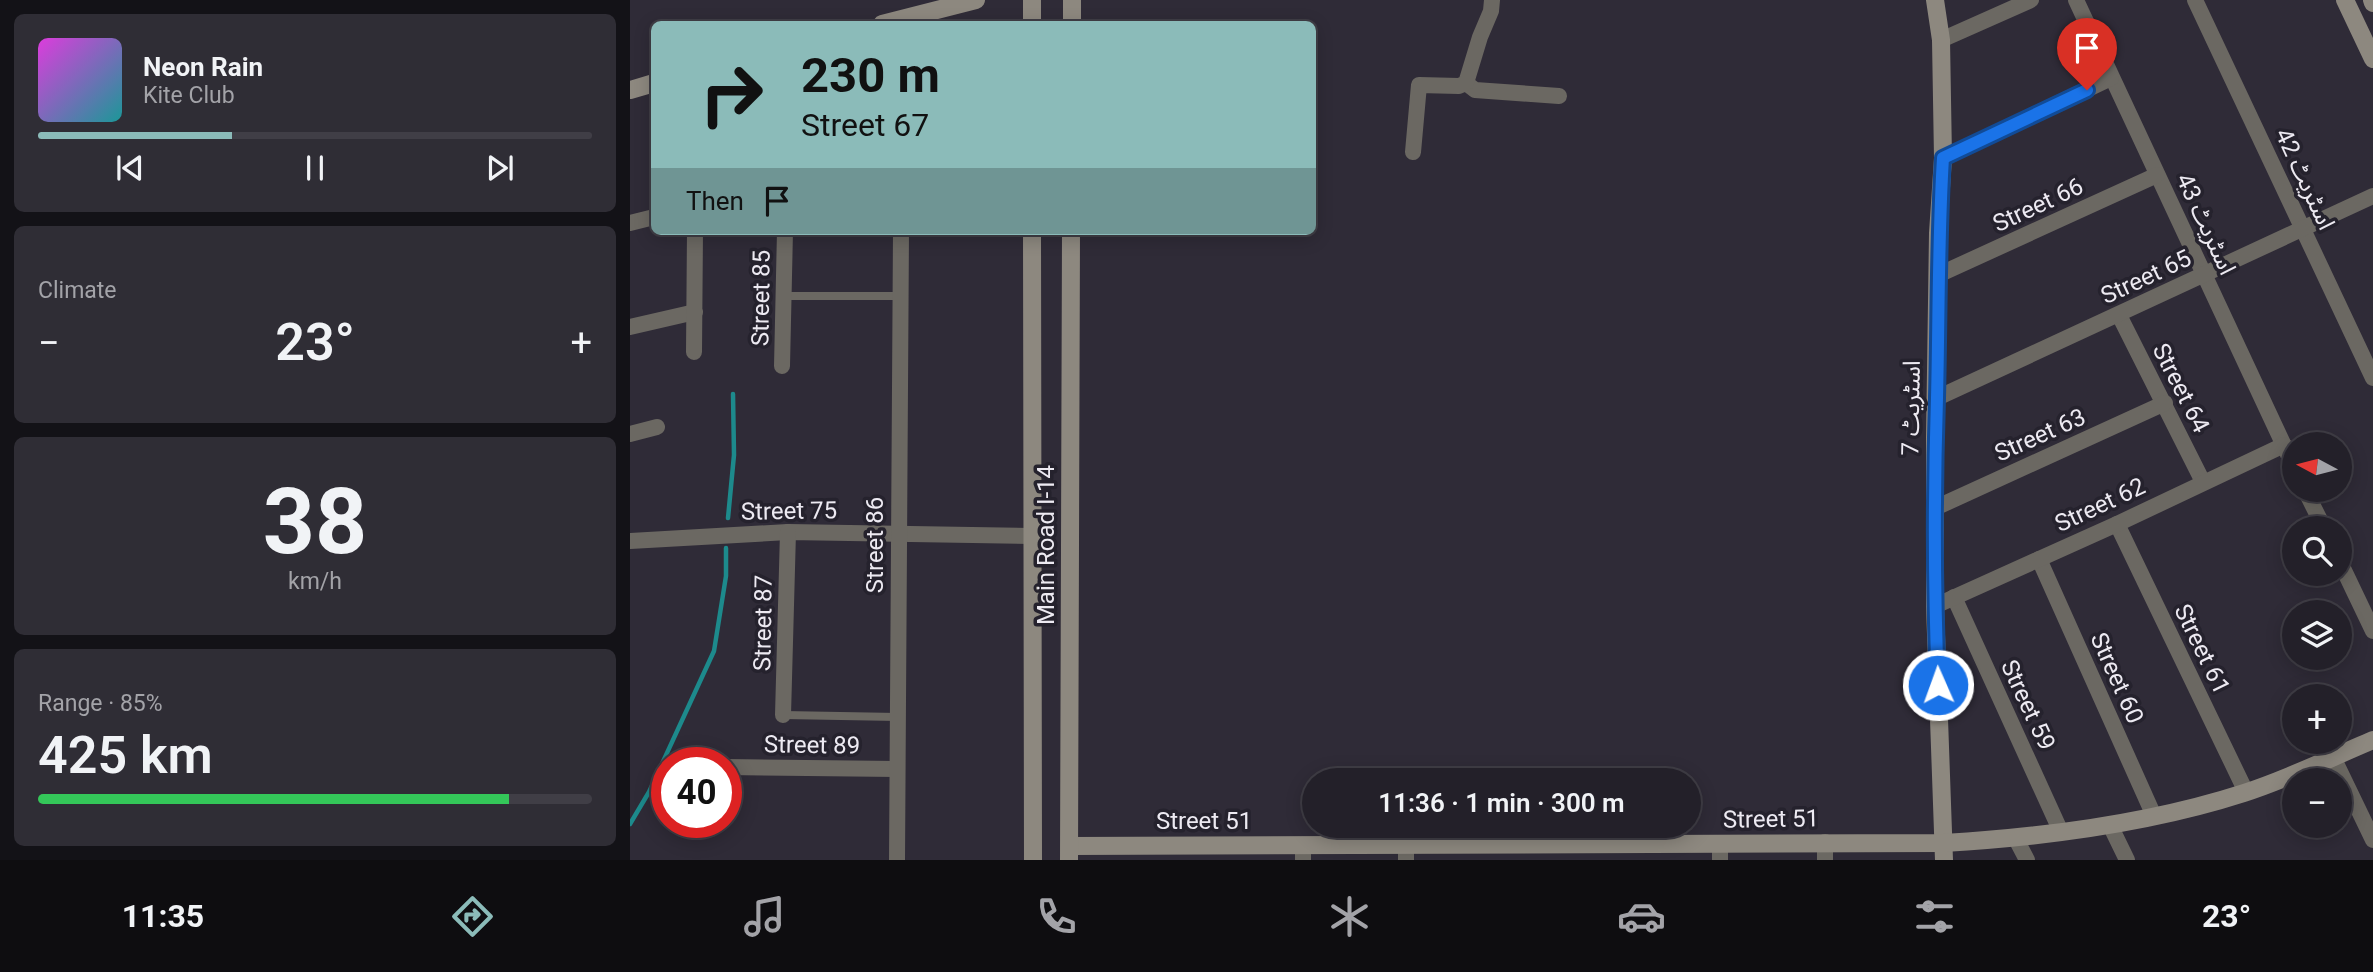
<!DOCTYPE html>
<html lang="en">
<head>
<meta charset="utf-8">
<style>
	:root { --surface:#232029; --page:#2f2d35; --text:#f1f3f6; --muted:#a3a3a8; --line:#403e46; --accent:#8bbbb9 }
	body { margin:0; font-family:Roboto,"Noto Sans Arabic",sans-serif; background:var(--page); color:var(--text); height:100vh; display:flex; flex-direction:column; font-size:26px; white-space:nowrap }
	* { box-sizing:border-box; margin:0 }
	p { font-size:23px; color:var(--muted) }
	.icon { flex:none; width:38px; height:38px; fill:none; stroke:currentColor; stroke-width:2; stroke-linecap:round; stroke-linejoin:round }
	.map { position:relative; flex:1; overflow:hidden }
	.side { display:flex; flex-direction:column; gap:14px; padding:14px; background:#131217; width:630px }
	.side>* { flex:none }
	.hud { position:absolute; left:21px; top:21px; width:665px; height:214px; border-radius:10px; box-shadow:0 4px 18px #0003,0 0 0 2px var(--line); background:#8bbbb9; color:#111; overflow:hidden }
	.needle { width:46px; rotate:277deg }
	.fabs { position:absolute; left:1652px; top:432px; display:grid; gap:14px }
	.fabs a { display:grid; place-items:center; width:70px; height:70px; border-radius:50%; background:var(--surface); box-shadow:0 4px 18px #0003,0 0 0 2px var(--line); font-size:35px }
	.speed { position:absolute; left:21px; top:747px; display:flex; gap:14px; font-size:35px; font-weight:700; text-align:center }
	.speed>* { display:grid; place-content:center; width:91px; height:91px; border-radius:50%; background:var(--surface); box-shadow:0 4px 18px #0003,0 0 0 2px var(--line); line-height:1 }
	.speed .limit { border:10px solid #d22; background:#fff; color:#111 }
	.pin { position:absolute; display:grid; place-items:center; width:60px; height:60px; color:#fff; margin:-72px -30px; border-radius:50% 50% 50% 0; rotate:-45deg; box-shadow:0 0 7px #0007 }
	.pin .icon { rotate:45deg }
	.me { position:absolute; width:77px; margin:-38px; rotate:358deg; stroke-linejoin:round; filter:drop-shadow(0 0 5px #0008) }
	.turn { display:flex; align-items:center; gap:24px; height:147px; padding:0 35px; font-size:32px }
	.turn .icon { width:91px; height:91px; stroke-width:2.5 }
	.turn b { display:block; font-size:49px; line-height:60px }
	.then { display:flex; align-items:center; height:66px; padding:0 35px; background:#0003; gap:14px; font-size:26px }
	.big { font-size:52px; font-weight:600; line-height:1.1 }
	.side .widget { flex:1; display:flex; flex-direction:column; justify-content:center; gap:10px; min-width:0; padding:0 24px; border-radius:10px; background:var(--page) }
	.side .dial { align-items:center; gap:0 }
	.dial b { font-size:91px; line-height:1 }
	.song { display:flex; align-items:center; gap:21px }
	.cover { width:84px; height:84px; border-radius:10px; background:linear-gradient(135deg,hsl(300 70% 55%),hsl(180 70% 35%)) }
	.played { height:7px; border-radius:4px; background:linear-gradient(90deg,var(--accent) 35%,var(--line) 35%) }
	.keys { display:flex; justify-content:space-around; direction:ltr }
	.heat { display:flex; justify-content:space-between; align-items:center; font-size:38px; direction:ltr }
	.charge { height:10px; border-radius:5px; background:linear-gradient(90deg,#34c759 85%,var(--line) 0) }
	.trip { position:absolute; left:672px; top:768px; width:399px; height:70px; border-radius:35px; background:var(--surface); box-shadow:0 4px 18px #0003,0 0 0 2px var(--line); font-weight:600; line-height:70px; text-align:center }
	.dock { display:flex; height:112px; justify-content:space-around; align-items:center; background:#0e0d10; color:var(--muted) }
	.dock .icon { width:49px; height:49px }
	.dock .selected { color:var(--accent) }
	.dock b { font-size:32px; color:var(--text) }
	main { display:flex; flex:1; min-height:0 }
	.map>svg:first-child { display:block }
</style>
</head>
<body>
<main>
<section class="side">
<div class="widget">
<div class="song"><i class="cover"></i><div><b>Neon Rain</b><p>Kite Club</p></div></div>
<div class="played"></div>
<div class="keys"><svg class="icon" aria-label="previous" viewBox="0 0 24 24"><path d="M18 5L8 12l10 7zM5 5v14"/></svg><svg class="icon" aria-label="pause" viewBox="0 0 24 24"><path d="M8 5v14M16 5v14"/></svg><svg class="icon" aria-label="next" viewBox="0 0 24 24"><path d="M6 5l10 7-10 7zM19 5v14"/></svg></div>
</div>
<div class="widget"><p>Climate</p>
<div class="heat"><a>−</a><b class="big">23°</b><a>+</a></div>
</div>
<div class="widget dial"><b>38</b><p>km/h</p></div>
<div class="widget"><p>Range · 85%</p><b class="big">425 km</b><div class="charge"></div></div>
</section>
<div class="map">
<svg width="1743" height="860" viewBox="0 0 1743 860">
	<rect width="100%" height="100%" fill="#2f2b37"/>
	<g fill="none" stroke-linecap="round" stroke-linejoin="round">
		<g stroke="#1d8a8c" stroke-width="4.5">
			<polyline points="98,518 104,455 103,394"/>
			<polyline points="0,824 19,792 84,651 96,576 96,548"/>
		</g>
		<g stroke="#6b6862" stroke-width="8">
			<polyline points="154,296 271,296"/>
			<polyline points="153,715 268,717"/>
		</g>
		<g stroke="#6b6862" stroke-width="16">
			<polyline points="1446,0 1664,467"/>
			<polyline points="1565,0 1743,378"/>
			<polyline points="1311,40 1401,0"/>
			<polyline points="836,83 845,90 929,96"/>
			<polyline points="783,152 789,85 829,86 836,83 850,37 861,11 862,0"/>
			<polyline points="1313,158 1481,78"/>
			<polyline points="0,223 24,217"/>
			<polyline points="1308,275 1527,175"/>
			<polyline points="1489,315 1573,482"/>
			<polyline points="0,327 65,312"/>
			<polyline points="64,352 65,231"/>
			<polyline points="152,366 155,231"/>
			<polyline points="1307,398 1743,196"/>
			<polyline points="0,434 27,427"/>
			<polyline points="1675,490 1694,528"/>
			<polyline points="1305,508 1535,403"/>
			<polyline points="1487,524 1616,792"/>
			<polyline points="0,541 158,532 402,536"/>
			<polyline points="1409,559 1524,816"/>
			<polyline points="1710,562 1743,631"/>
			<polyline points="1324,597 1431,832"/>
			<polyline points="1305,606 1487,524 1654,445"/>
			<polyline points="153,715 158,532"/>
			<polyline points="1703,757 1743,840"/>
			<polyline points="96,767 267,769"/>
			<polyline points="1480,825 1497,860"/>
			<polyline points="1386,839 1397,860"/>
			<polyline points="1090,844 1090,860"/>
			<polyline points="776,845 776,860"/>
			<polyline points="267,860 271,231"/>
			<polyline points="673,860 673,845"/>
			<polyline points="1195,860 1195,842"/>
		</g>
		<g stroke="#8d887f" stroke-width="18">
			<polyline points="1305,0 1311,40 1313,158 1308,233 1305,440 1305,606 1314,860"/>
			<polyline points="1715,0 1743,59"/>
			<polyline points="1742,0 1743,3"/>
			<polyline points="252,24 346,0"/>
			<polyline points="402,24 402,0"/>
			<polyline points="442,24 442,0"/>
			<polyline points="0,90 24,83"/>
			<polyline points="402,231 403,860"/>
			<path d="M440 846 1314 843C1415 837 1518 824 1614 793 1658 779 1700 758 1743 740"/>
			<polyline points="439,860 441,231"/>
		</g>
	</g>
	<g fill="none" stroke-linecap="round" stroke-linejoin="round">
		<defs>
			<path id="route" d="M1308 685C1304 589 1304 493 1307 398 1309 318 1308 238 1313 158L1457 90"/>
		</defs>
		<use href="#route" stroke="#114b97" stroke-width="18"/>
		<use href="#route" stroke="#1a73e8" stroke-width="12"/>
	</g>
	<g text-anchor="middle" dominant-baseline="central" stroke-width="7" stroke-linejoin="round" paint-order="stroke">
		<g font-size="24" fill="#edeaf2" stroke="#25222d">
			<text transform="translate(1675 179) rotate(65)">اسٹریٹ 42</text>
			<text transform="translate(1408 205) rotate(-25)">Street 66</text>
			<text transform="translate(1576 224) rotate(65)">اسٹریٹ 43</text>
			<text transform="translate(1516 277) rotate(-25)">Street 65</text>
			<text transform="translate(131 298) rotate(-89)">Street 85</text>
			<text transform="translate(1551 388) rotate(63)">Street 64</text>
			<text transform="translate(1281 408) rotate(-89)">اسٹریٹ 7</text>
			<text transform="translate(1410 435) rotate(-24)">Street 63</text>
			<text transform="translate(1470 505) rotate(-25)">Street 62</text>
			<text transform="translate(159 511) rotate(-1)">Street 75</text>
			<text transform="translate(245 545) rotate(-90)">Street 86</text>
			<text transform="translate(416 545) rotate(-90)">Main Road I-14</text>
			<text transform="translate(133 623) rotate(-89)">Street 87</text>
			<text transform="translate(1572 649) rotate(64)">Street 61</text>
			<text transform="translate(1487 678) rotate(66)">Street 60</text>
			<text transform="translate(1398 705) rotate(65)">Street 59</text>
			<text transform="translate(182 745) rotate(1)">Street 89</text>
			<text transform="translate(1141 819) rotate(-1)">Street 51</text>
			<text x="574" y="821">Street 51</text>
		</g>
	</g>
</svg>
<div class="fabs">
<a><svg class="needle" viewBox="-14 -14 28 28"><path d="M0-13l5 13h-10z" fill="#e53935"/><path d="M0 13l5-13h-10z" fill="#a3a3a8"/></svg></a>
<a><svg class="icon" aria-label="search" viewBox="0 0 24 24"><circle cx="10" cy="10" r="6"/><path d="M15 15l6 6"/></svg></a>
<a><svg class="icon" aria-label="layers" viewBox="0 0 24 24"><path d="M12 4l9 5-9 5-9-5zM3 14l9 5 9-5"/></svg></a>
<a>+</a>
<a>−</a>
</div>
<div class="speed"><div class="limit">40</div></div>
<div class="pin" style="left:1457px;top:90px;background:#d93025"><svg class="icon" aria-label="arrive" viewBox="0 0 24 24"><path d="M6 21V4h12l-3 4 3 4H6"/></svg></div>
<svg class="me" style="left:1308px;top:685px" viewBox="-20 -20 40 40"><circle r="17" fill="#1a73e8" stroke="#fff" stroke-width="3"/><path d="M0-11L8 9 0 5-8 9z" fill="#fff"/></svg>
<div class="trip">11:36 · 1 min · 300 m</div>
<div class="hud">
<div class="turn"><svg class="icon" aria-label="right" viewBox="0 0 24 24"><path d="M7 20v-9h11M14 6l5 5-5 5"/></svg><div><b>230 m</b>Street 67</div></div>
<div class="then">Then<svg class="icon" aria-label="arrive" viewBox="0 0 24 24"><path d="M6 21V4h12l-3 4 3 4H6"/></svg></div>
</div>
</div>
</main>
<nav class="dock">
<b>11:35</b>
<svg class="icon selected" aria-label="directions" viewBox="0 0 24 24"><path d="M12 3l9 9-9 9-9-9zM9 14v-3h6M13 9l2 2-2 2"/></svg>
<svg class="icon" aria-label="music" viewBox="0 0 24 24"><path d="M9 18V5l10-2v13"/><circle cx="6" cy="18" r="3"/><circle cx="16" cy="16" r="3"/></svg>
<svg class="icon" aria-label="phone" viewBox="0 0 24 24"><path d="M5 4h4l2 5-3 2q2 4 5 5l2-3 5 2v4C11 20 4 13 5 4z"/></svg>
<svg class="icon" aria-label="climate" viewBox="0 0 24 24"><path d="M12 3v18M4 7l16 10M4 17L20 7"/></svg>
<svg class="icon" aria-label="car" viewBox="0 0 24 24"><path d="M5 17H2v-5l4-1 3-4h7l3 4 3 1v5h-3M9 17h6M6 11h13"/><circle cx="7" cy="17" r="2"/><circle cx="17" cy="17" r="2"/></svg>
<svg class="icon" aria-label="filters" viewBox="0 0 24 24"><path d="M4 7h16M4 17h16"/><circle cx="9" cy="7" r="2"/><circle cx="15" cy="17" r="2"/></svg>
<b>23°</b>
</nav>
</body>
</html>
